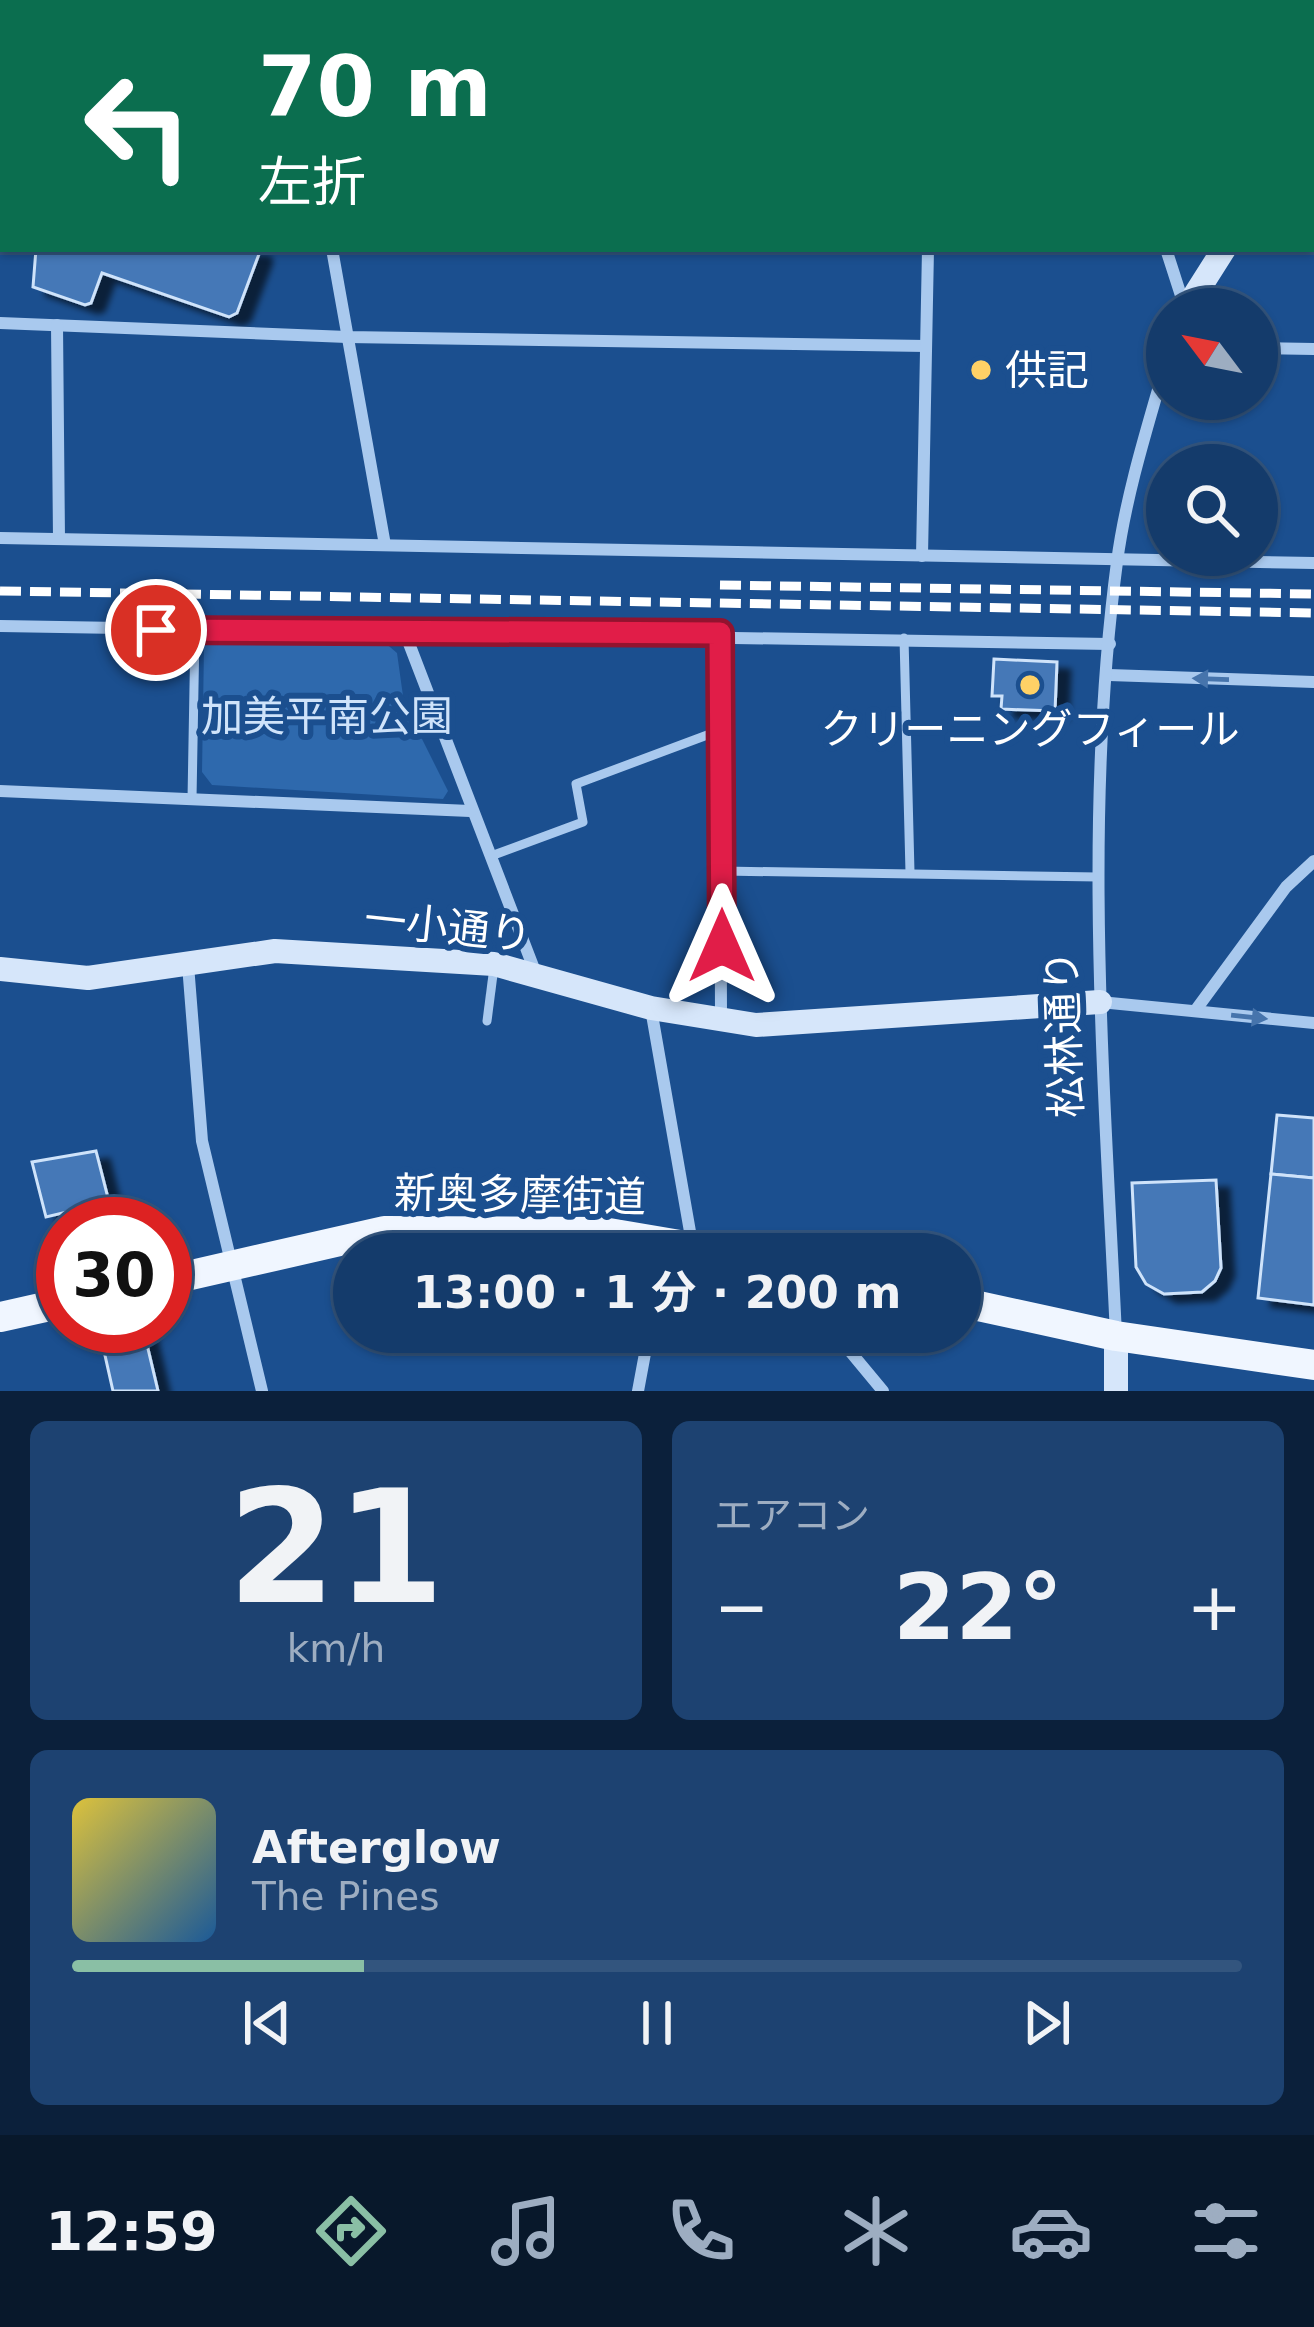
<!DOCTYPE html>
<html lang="ja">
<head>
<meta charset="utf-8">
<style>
	:root { --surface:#143b6b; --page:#1d4271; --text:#f1f3f6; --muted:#9dadc1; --line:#33557e; --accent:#8abfa5 }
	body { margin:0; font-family:"DejaVu Sans","Noto Sans JP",sans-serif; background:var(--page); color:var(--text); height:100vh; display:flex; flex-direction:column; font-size:45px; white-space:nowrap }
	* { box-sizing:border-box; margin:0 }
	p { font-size:39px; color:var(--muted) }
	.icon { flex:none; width:66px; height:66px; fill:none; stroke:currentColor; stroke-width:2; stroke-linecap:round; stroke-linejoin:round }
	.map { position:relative; height:1391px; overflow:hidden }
	.side { display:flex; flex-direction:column; gap:30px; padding:30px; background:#0b203b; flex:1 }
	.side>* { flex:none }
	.banner { position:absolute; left:0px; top:0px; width:1314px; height:252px; box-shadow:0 3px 9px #0004,0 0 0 3px var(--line); background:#0b6e4f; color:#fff; overflow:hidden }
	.needle { width:78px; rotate:302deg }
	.tools { position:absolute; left:1146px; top:288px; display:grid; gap:24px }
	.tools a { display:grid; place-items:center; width:132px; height:132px; border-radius:50%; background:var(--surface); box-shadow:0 3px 9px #0004,0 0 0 3px var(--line); font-size:60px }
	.speed { position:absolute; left:36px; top:1197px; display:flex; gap:24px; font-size:60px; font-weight:700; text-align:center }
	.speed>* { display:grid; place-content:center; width:156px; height:156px; border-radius:50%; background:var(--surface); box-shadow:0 3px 9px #0004,0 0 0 3px var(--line); line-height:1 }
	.speed .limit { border:18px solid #d22; background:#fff; color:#111 }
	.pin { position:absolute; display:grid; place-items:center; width:102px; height:102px; color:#fff; margin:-51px; border:6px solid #fff; border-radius:50%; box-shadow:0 3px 12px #0007 }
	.me { position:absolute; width:132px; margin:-66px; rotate:0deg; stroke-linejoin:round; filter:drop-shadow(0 0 9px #0008) }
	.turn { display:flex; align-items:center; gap:42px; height:252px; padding:0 60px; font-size:54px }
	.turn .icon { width:156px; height:156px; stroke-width:2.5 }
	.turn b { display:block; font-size:84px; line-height:102px }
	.big { font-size:90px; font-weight:700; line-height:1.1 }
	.side .widget { flex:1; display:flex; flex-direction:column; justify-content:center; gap:18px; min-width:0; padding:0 42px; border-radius:18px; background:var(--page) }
	.side .dial { align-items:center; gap:0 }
	.dial b { font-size:156px; line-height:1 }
	.song { display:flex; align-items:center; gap:36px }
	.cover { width:144px; height:144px; border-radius:18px; background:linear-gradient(135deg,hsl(50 70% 55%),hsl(210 70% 35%)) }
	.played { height:12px; border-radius:6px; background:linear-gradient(90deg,var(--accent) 25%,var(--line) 25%) }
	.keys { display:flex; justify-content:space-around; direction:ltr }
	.heat { display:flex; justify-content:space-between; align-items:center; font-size:66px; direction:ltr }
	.side .tiles { flex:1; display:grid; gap:30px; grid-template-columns:1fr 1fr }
	.widget:last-child { grid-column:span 2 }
	.trip { position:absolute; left:333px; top:1233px; width:648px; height:120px; border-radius:60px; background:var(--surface); box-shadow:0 3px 9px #0004,0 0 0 3px var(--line); font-weight:700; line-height:120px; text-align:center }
	.tabs { display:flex; height:192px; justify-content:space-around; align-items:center; background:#08182b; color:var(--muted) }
	.tabs .icon { width:84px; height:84px }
	.tabs .selected { color:var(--accent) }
	.tabs b { font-size:54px; color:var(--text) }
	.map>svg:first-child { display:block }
</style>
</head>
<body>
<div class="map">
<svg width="1314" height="1391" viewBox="0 0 1314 1391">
	<defs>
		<filter id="shadow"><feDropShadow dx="13" dy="8" stdDeviation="3" flood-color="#0009"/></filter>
	</defs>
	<rect width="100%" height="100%" fill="#1b4f8f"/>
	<polygon fill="#2e69ad" points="212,638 383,641 397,653 404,703 448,791 443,799 212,785 202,772 204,647"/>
	<g fill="#4478b7" stroke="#cfe3fa" stroke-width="3" filter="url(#shadow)">
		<polygon points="704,0 858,0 857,3"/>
		<polygon points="36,249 257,249 259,254 237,313 229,317 102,273 91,303 85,305 33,287"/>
		<polygon points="994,659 1057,662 1055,711 1001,709 1002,696 992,696"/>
		<polygon points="1277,1115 1314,1118 1314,1178 1271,1174"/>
		<polygon points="96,1151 109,1202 46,1217 32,1162"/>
		<polygon points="1271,1174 1314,1178 1314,1305 1258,1298"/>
		<polygon points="1216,1180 1221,1268 1215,1281 1202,1292 1164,1294 1146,1284 1136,1267 1132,1183"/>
		<polygon points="144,1332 158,1391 113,1391 102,1342"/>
	</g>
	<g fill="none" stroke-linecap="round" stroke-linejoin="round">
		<g stroke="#a9c9ee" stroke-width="9">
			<polyline points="626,0 634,3"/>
			<polyline points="925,3 928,0"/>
			<polyline points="904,638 910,872"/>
			<polyline points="192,799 195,631"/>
			<polyline points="491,856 583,822 576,784 718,731"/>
			<polyline points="723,871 1098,877"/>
			<polyline points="487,1021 494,967"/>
		</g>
		<g stroke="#a9c9ee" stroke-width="12">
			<polyline points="303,3 303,0"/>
			<polyline points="332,249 385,545"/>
			<polyline points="1166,249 1185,308"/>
			<polyline points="0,323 347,337 926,346"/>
			<polyline points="57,325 59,539"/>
			<polyline points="1257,348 1314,349"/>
			<polyline points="0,538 1314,563"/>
			<polyline points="922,556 928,249"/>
			<polyline points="0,626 1110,644"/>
			<polyline points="405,633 536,974"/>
			<polyline points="720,633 721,1022"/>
			<polyline points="1109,675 1314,682"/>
			<polyline points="0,791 470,811"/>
			<polyline points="188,965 202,1141 262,1391"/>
			<polyline points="1100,1002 1314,1023"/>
			<polyline points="651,1009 692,1243"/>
			<polyline points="1195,1011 1286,887 1314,861"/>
			<polyline points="834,1332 883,1391"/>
			<path d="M1116 1335C1104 1079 1083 818 1117 562 1126 494 1148 425 1167 359"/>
			<polyline points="638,1391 649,1332"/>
		</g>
		<g stroke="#d6e6fa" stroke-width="24">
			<polyline points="99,0 108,3"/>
			<polyline points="1076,0 1077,3"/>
			<polyline points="1311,109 1314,104"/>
			<polyline points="1311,131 1314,131"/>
			<polyline points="1186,309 1224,249"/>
			<polyline points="0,969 88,978 275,951 494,964 651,1008 756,1025 1100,1002"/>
			<polyline points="1116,1391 1116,1336"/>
		</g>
		<g stroke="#f0f6ff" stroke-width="30">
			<polyline points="165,1281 384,1231 603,1232 733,1254"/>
			<polyline points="960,1302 1116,1336 1314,1365"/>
			<polyline points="0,1317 63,1303"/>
		</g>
		<g stroke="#fff" stroke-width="9" stroke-dasharray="21 9" stroke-linecap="butt">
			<polyline points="720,585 1314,594"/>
			<polyline points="0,591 1314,613"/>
		</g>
	</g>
	<defs><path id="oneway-solid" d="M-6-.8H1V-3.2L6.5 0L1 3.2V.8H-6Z" transform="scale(3)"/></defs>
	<g fill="#4674ac">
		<use href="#oneway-solid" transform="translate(1211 679) rotate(-178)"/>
		<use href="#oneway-solid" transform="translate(1249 1017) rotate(6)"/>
	</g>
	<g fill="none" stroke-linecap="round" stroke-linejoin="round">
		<defs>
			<polyline id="route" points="156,630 720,633 722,946"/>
		</defs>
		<use href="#route" stroke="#92132f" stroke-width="30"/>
		<use href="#route" stroke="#e11d48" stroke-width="21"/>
	</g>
	<g fill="#ffd166" stroke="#1b4f8f" stroke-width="4.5">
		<circle cx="981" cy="370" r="12"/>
		<circle cx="1030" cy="685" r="12"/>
	</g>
	<g text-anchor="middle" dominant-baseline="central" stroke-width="12" stroke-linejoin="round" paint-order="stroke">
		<g font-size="42" fill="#fff" stroke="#1b4f8f" text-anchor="start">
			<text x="1005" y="370">供記</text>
			<text x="1030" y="729" text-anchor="middle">クリーニングフィール</text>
		</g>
		<g font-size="42" fill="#cfe3fa" stroke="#1b4f8f">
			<text x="327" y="716">加美平南公園</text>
		</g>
		<g font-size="42" fill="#fff" stroke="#1b4f8f">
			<text transform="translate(448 927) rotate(6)">一小通り</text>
			<text transform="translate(1064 1034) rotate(-92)">松林通り</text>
			<text transform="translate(520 1195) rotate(1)">新奥多摩街道</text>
		</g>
	</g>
</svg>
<div class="tools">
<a><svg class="needle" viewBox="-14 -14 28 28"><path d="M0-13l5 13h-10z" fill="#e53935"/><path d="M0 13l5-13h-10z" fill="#9dadc1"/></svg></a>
<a><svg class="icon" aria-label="search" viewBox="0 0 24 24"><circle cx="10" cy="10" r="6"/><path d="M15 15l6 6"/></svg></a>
</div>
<div class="speed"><div class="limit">30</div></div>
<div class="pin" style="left:156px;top:630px;background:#d93025"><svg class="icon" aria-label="arrive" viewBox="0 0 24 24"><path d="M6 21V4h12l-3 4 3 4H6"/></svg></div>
<svg class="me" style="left:722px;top:946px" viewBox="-20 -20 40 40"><path d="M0-17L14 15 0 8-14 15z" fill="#e11d48" stroke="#fff" stroke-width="4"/></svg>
<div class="trip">13:00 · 1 分 · 200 m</div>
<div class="banner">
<div class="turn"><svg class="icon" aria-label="left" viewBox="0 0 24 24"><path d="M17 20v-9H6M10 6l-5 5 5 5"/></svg><div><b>70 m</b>左折</div></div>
</div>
</div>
<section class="side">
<div class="tiles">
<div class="widget dial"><b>21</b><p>km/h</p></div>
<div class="widget"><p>エアコン</p>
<div class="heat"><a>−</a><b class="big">22°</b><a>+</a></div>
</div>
<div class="widget">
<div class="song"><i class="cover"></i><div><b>Afterglow</b><p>The Pines</p></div></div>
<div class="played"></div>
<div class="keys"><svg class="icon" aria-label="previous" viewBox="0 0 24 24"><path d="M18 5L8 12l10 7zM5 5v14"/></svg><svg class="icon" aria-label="pause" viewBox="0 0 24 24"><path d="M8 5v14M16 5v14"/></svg><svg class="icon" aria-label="next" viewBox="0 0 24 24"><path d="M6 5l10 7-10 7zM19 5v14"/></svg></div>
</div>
</div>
</section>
<nav class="tabs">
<b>12:59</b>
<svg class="icon selected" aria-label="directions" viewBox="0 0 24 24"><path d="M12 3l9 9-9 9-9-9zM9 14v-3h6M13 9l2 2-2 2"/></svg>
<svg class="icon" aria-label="music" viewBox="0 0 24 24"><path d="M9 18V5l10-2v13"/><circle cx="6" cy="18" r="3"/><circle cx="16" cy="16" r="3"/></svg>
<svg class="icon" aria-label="phone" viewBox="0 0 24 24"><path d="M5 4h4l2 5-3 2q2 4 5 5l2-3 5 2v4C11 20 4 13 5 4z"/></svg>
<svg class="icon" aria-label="climate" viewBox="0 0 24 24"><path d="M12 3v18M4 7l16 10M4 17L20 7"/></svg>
<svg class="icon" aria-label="car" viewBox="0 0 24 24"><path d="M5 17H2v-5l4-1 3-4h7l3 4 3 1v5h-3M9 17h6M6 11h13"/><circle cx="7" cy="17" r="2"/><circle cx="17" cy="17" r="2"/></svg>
<svg class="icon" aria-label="filters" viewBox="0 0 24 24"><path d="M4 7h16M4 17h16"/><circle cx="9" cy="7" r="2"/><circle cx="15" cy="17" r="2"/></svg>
</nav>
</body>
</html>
